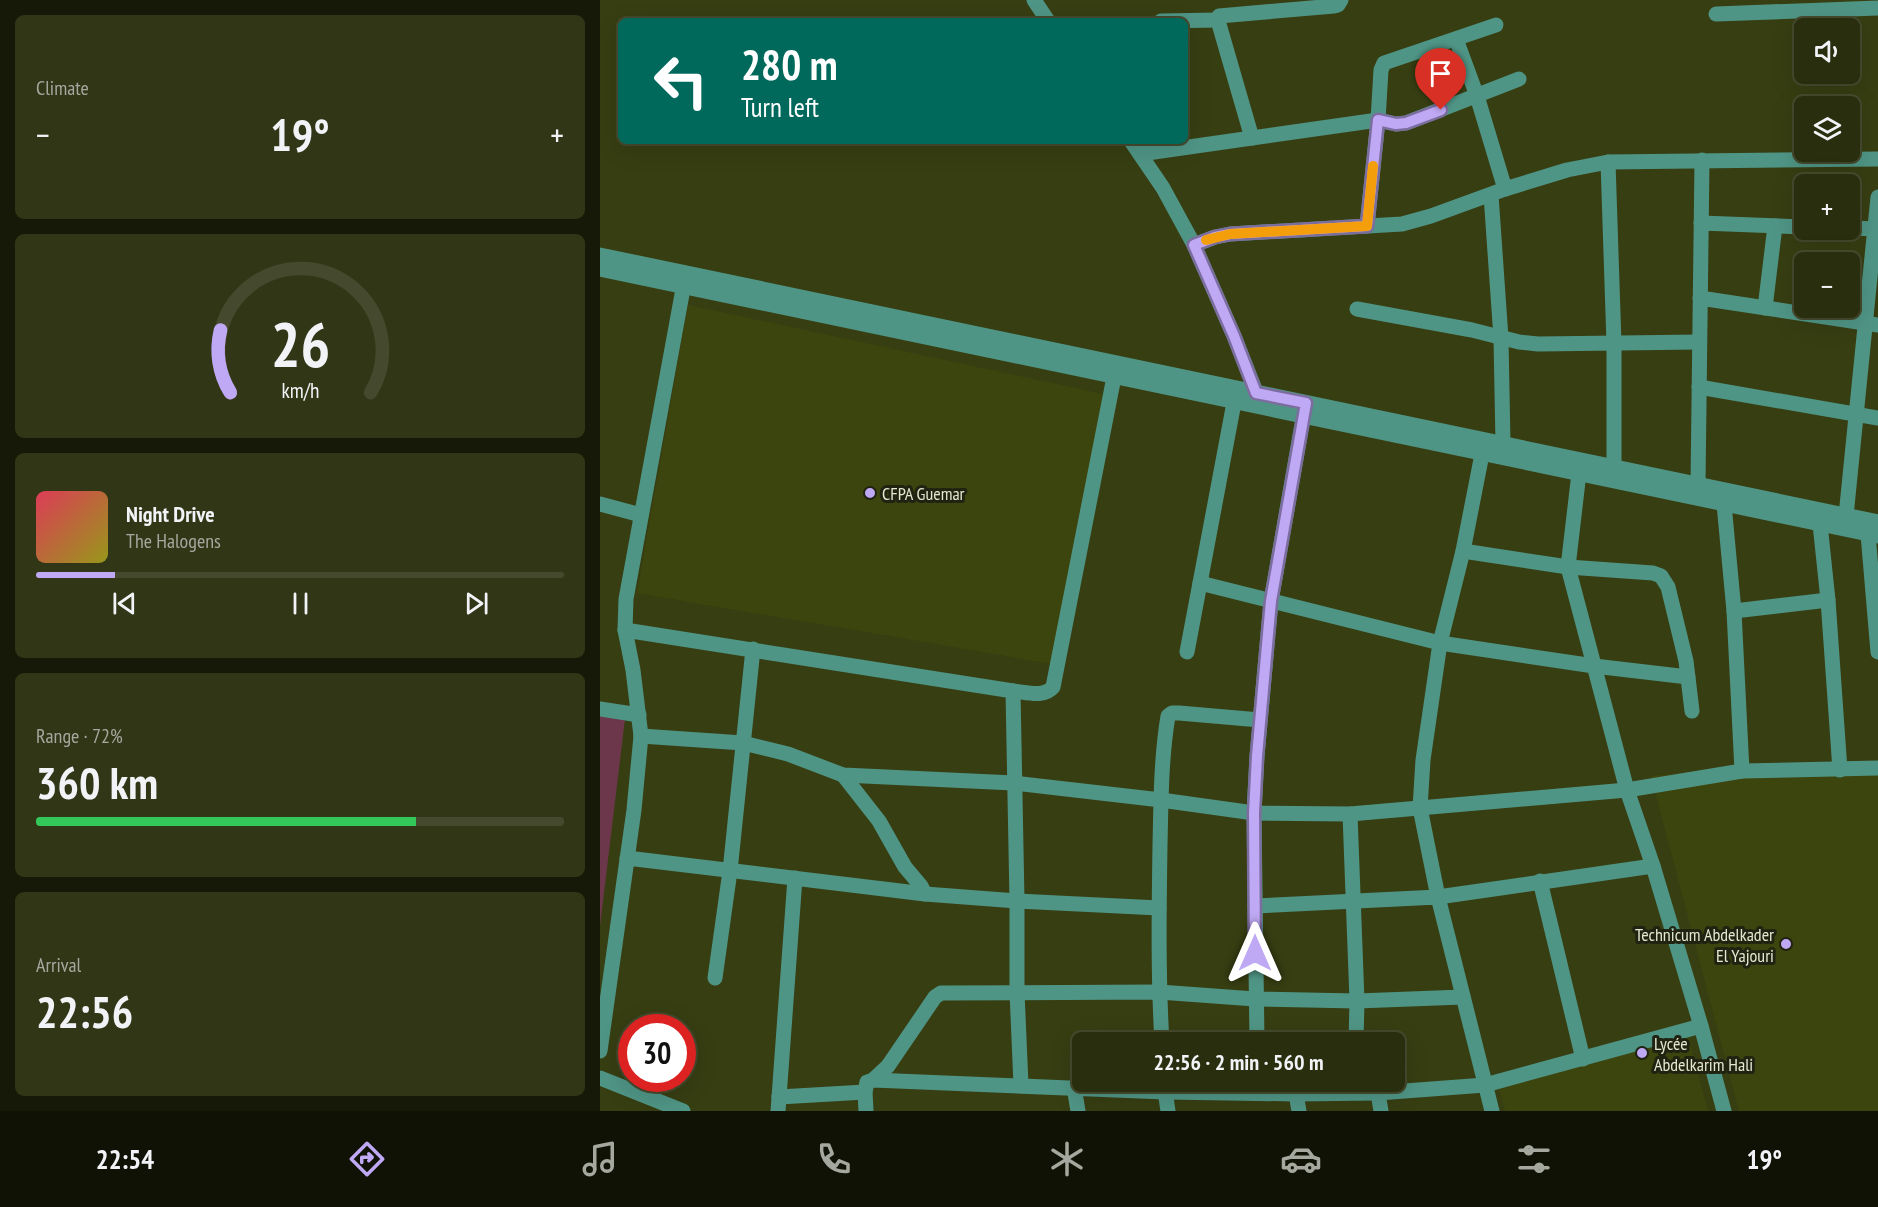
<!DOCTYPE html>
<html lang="en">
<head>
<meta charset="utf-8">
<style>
	:root { --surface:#292e0e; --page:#313617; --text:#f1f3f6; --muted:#a5a89e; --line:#454a2e; --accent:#bfa8f4 }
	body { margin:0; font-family:"PT Sans Narrow",sans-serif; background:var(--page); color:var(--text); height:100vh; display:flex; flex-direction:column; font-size:22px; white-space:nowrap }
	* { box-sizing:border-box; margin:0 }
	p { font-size:20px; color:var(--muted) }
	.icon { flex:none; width:33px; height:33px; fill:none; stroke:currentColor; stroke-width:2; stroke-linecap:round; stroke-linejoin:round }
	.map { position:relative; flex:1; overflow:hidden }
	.panel { display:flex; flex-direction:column; gap:15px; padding:15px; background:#171908; width:600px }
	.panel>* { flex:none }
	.guide { position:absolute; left:18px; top:18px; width:570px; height:126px; border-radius:9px; box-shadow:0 6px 24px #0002,0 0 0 2px var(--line); background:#00695c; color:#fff; overflow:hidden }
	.buttons { position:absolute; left:1194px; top:18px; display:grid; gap:12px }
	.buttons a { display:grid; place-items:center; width:66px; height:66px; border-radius:9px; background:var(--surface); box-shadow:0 6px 24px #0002,0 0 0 2px var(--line); font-size:30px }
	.speed { position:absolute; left:18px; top:1014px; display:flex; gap:12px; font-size:30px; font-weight:700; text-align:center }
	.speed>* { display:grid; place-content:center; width:78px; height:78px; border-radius:50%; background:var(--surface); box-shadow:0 6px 24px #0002,0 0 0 2px var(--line); line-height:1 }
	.speed .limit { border:9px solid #d22; background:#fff; color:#111 }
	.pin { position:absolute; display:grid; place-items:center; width:51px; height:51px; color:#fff; margin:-62px -26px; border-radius:50% 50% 50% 0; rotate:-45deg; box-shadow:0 0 6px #0007 }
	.pin .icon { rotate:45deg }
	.me { position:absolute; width:66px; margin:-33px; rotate:0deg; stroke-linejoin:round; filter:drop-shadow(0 0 4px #0008) }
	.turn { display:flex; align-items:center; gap:21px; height:126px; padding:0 24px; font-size:27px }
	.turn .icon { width:78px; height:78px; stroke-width:2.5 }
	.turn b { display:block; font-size:42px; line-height:51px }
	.big { font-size:45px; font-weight:700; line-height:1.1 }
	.panel .tile { flex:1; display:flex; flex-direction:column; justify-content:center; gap:9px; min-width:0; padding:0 21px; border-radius:9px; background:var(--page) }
	.panel .dial { align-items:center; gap:0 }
	.dial svg { height:156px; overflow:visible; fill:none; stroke:var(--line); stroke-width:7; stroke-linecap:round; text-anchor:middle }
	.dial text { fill:var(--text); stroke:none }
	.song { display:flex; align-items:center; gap:18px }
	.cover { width:72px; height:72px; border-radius:9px; background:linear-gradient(135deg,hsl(350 70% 55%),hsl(60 70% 35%)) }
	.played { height:6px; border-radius:3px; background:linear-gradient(90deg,var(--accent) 15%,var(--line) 15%) }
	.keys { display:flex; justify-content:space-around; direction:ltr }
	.heat { display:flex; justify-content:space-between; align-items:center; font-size:33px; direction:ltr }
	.charge { height:9px; border-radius:4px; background:linear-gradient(90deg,#34c759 72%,var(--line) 0) }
	.trip { position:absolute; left:472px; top:1032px; width:333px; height:60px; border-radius:9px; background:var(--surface); box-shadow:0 6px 24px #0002,0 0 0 2px var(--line); font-weight:700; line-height:60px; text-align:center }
	.tabs { display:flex; height:96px; justify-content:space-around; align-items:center; background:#101206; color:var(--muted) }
	.tabs .icon { width:42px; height:42px }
	.tabs .active { color:var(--accent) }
	.tabs b { font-size:27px; color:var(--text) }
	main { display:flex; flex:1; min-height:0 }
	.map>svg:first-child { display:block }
</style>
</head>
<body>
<main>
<section class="panel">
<div class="tile"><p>Climate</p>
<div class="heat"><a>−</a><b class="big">19°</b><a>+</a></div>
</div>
<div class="tile dial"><svg viewBox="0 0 100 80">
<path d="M14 69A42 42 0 1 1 86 69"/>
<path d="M14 69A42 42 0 0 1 9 37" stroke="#bfa8f4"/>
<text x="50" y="56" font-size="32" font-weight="700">26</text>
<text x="50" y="72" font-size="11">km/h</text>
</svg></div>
<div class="tile">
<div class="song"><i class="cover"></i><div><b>Night Drive</b><p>The Halogens</p></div></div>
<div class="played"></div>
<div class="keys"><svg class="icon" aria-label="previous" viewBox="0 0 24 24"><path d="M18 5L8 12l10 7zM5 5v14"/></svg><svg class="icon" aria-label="pause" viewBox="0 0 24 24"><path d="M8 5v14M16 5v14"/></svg><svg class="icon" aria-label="next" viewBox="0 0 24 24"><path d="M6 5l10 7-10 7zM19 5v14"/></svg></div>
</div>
<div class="tile"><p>Range · 72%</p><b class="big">360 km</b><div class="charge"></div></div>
<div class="tile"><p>Arrival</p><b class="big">22:56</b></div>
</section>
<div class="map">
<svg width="1278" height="1111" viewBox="0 0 1278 1111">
	<rect width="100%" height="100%" fill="#373e12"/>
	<g fill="#3d450e">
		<polygon points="88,305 503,394 453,664 37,593"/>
		<polygon points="1278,763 1278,1111 1139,1111 1051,776 1150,765"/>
		<polygon points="1086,1028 1108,1111 905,1111 896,1078"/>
	</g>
	<polygon fill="#6c374a" points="0,715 25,719 0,926"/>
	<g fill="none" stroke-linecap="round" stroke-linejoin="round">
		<g stroke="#4f9585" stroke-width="15">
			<polyline points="434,0 448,21"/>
			<polyline points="1116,14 1278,8"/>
			<polyline points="561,21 618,20"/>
			<polyline points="856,39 877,96 905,189"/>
			<polyline points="652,138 619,24 619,16 734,6 738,5 741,0"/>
			<polyline points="531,141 563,188 594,245 634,336 656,392"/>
			<polyline points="540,154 778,120 796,124 806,123 919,79"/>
			<polyline points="1008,162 1014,344 1014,466"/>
			<polyline points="891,195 901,338 903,444"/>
			<polyline points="1101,223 1204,227"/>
			<polyline points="767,226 778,120 781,70 784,63 896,25"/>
			<polyline points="1250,228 1278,229"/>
			<polyline points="594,245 615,237 630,234 802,224 831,216 905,189 967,170 1008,162 1278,159"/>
			<polyline points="0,255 1278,522"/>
			<polyline points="0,269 1278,536"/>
			<polyline points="1100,298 1278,325"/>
			<polyline points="1165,308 1175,226"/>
			<polyline points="757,309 872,330 919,342 938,344 1099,342"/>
			<polyline points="1099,387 1278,418"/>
			<polyline points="884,444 863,551 840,643 823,760 820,808 838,897 1053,866"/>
			<polyline points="979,473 968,567 1027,790 1053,866 1101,1026 1124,1111"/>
			<polyline points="1098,484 1102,160"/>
			<polyline points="0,504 41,515"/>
			<polyline points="1124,504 1134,611 1142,771"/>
			<polyline points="1246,516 1278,197"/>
			<polyline points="1220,524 1228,600 1240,770"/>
			<polyline points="1268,534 1278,652"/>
			<polyline points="863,551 968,567 1053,573 1061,576 1068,587 1086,661 1092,711"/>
			<polyline points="600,583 840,643 994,666 1088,677"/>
			<polyline points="1134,611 1228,600"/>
			<polyline points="25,630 413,691 417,901 417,992 421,1085"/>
			<polyline points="587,652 636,392"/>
			<path d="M413 691C426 692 444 698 453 687L514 377"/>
			<polyline points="0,709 39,715"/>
			<polyline points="41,736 143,743 188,754 243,775 414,783 561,800 654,813 750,814 1027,790 1142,771 1278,768"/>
			<polyline points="243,775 279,821 305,867 321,886 325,894"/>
			<polyline points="750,814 757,1001 756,1042"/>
			<polyline points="27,858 325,894 417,901 559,908"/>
			<polyline points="940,881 983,1059"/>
			<polyline points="655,906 838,897 892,1111"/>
			<polyline points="115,978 130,871 153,649"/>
			<path d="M562 1042C558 977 559 911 560 845 561 802 561 758 568 716L572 713H579L660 720"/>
			<polyline points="657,1042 654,813 657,756 671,601 705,407"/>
			<polyline points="0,1051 34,810 41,736 33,670 25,630 26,599 85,278"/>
			<polyline points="0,1078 83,1111"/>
			<polyline points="273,1080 288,1066 335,997 341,993 559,992 655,999 757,1001 863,997"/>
			<polyline points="564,1084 568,1111"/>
			<polyline points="474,1087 478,1111"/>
			<polyline points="778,1093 781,1111"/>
			<polyline points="696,1094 699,1111"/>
			<polyline points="179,1097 265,1092"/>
			<polyline points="178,1111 195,878"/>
			<polyline points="266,1111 265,1092 267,1082 273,1080 565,1092 696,1094 778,1093 885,1085 1101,1026"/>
		</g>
	</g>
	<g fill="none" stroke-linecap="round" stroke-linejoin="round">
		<defs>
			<polyline id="route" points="655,953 654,813 657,756 671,601 706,403 656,393 634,336 594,245 615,237 630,234 767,226 778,120 796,124 806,123 841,110"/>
		</defs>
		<use href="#route" stroke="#7c6d9f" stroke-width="15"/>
		<use href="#route" stroke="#bfa8f4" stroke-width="10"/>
		<polyline stroke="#f59e0b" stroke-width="10" points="606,240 630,234 767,226 773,166"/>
	</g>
	<g fill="#bfa8f4" stroke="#202311" stroke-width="2">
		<circle cx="270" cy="493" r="6"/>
		<circle cx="1186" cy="944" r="6"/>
		<circle cx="1042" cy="1053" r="6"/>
	</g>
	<g text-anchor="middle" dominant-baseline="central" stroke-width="6" stroke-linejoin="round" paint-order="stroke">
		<g font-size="18" fill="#e3e8d0" stroke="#202311" text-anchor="start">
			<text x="282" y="493">CFPA Guemar</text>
			<text x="1174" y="934" text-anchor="end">Technicum Abdelkader<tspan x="1174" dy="21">El Yajouri</tspan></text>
			<text x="1054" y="1043">Lycée<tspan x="1054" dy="21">Abdelkarim Hali</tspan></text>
		</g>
	</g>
</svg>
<div class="buttons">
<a><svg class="icon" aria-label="sound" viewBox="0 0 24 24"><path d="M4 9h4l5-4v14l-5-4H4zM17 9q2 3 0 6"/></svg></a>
<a><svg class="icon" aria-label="layers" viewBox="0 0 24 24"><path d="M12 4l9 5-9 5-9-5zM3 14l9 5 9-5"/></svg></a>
<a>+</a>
<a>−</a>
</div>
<div class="speed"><div class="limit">30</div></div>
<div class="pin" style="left:841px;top:110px;background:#d93025"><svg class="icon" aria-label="arrive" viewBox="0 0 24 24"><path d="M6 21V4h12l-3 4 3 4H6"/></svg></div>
<svg class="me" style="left:655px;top:953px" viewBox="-20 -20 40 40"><path d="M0-17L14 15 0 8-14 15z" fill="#bfa8f4" stroke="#fff" stroke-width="4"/></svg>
<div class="trip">22:56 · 2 min · 560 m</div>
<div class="guide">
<div class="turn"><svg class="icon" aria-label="left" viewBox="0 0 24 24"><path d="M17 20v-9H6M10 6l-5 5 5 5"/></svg><div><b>280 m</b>Turn left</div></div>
</div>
</div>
</main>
<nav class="tabs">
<b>22:54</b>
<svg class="icon active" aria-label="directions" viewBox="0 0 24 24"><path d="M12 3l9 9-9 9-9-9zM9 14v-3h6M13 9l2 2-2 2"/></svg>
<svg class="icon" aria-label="music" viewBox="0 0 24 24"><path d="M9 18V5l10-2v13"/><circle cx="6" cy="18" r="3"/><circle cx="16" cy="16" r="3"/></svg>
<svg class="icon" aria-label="phone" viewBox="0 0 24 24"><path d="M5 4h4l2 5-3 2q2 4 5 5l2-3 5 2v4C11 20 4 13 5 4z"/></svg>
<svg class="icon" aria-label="climate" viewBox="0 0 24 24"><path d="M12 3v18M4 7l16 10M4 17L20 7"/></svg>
<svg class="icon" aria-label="car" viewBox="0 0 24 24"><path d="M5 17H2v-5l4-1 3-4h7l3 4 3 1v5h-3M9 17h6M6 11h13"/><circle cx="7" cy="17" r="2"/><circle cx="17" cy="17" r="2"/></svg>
<svg class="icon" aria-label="filters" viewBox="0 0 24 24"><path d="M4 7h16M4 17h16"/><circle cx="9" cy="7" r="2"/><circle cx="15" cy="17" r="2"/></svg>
<b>19°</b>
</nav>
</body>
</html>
